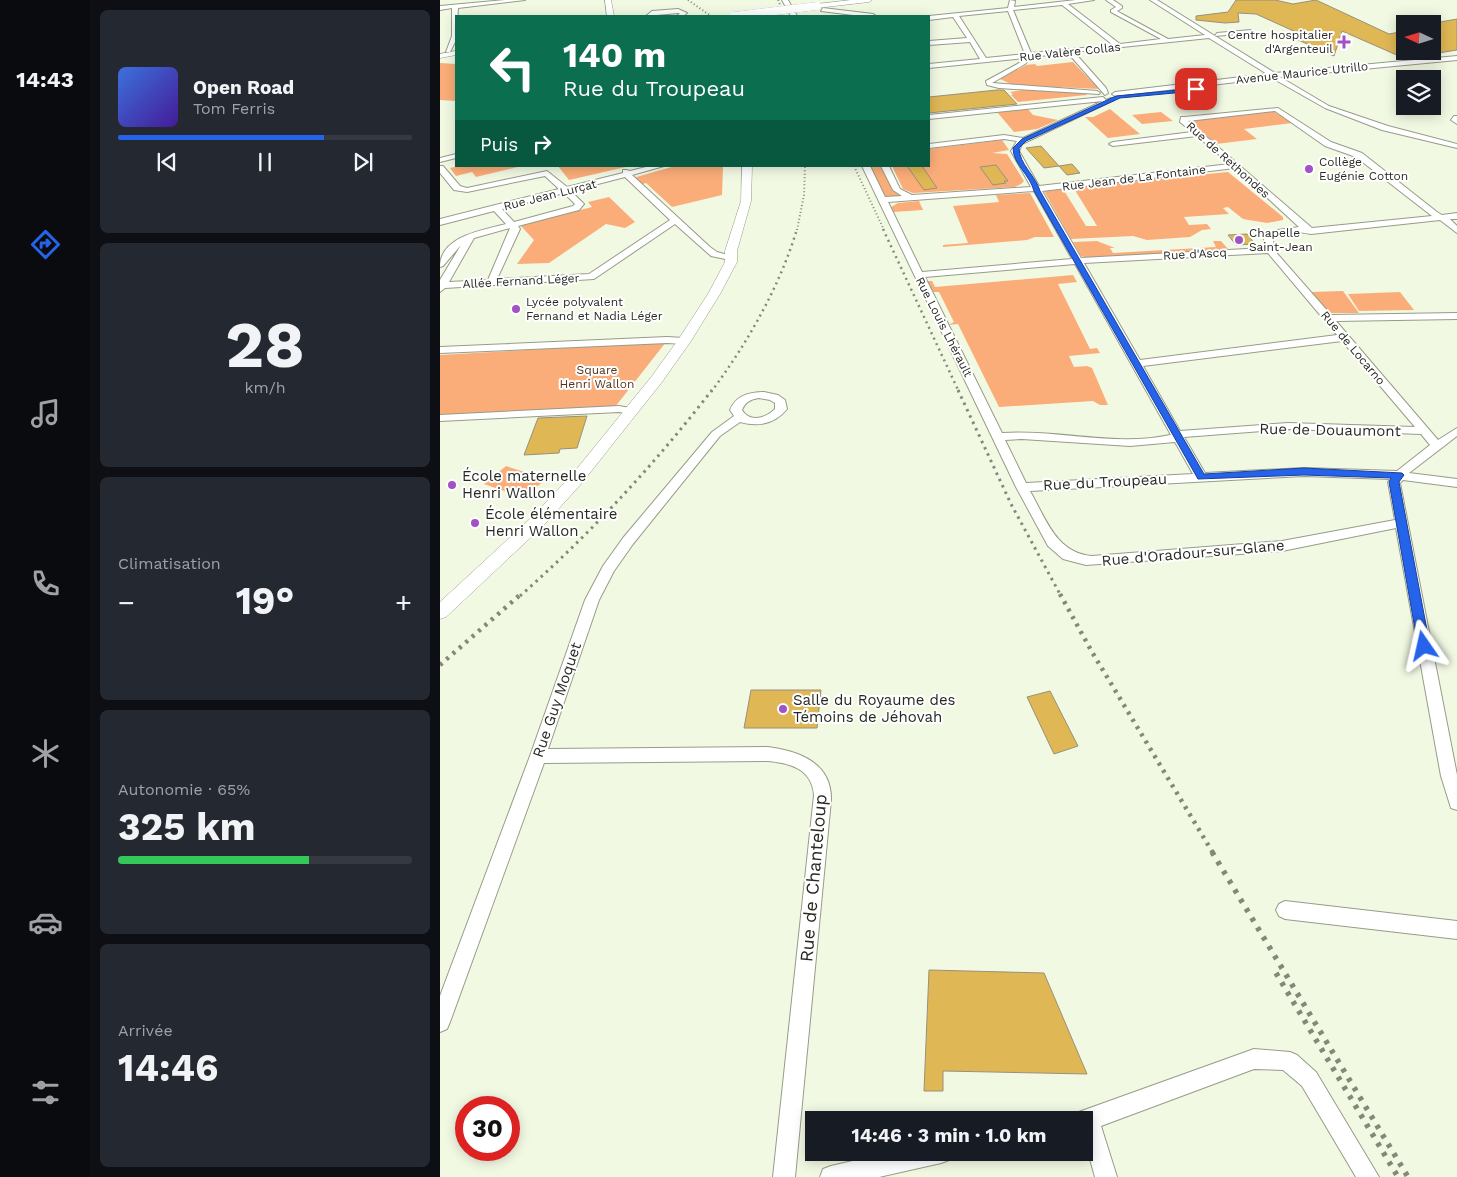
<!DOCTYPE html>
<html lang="fr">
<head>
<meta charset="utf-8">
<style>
	:root { --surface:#171b24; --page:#242831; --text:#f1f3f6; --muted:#9ea1a6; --line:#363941; --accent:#2563eb }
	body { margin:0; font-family:"Work Sans",sans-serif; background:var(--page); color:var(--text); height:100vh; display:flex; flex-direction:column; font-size:19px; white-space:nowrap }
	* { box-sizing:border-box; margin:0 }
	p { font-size:16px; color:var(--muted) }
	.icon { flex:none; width:28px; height:28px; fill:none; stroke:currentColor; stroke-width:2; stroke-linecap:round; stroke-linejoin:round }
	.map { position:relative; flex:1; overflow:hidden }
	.panel { display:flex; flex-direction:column; gap:10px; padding:10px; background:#0d0f14; width:350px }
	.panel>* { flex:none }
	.guide { position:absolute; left:15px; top:15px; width:475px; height:152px; border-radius:0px; box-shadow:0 2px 12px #0003; background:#0b6e4f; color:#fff; overflow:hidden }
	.needle { width:32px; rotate:274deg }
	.controls { position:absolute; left:956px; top:15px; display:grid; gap:10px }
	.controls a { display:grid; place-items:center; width:45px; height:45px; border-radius:0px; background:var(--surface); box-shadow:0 2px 12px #0003; font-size:25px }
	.speed { position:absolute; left:15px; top:1096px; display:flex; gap:10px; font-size:25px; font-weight:700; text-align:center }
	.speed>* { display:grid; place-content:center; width:65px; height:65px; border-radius:50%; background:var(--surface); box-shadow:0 2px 12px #0003; line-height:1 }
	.speed .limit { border:8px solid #d22; background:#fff; color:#111 }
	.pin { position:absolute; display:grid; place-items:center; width:42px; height:42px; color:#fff; margin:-21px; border-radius:10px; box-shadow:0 2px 8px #0006 }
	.me { position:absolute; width:55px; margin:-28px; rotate:349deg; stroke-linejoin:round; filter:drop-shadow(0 0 4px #0008) }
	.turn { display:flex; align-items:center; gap:18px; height:105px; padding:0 25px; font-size:22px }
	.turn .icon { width:65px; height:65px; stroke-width:2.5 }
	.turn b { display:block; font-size:35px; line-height:42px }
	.then { display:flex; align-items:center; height:48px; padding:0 25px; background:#0003; gap:10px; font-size:19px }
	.big { font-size:38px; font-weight:700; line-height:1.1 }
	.panel .widget { flex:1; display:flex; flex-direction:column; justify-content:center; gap:8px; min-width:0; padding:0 18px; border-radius:8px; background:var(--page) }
	.panel .dial { align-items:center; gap:0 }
	.dial b { font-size:65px; line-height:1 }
	.song { display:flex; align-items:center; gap:15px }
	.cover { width:60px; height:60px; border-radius:8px; background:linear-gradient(135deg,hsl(220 70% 55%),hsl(260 70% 35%)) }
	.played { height:5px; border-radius:2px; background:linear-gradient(90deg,var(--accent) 70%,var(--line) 70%) }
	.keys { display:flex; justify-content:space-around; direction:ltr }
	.heat { display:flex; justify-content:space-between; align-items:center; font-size:28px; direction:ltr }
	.charge { height:8px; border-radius:4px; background:linear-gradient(90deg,#34c759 65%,var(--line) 0) }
	.trip { position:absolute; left:365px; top:1111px; width:288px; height:50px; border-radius:0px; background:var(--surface); box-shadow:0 2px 12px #0003; font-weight:700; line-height:50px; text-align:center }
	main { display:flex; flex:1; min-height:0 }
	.dock { display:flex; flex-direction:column; width:90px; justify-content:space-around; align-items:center; background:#090b0e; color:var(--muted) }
	.dock .icon { width:35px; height:35px }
	.dock .current { color:var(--accent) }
	.dock b { font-size:22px; color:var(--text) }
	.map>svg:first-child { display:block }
</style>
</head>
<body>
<main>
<nav class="dock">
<b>14:43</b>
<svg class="icon current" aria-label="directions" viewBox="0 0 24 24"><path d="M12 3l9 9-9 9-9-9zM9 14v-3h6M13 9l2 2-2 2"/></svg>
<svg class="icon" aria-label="music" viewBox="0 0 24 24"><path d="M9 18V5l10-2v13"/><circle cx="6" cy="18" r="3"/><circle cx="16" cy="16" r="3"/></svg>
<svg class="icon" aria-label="phone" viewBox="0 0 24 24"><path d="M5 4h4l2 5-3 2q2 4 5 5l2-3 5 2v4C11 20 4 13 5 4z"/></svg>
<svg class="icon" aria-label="climate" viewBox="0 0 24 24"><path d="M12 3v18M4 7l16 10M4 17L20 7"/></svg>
<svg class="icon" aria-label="car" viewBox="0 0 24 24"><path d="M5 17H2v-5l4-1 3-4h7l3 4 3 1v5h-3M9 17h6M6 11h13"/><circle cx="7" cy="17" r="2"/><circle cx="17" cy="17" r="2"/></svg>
<svg class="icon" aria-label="filters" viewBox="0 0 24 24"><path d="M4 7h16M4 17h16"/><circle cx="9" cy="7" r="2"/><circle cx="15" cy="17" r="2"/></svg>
</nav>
<section class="panel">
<div class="widget">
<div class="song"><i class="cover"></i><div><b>Open Road</b><p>Tom Ferris</p></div></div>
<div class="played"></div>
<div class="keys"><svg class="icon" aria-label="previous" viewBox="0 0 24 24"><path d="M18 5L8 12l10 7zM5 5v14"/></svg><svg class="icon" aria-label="pause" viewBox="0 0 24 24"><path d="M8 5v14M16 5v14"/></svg><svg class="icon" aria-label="next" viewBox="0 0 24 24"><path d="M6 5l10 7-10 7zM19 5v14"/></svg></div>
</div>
<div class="widget dial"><b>28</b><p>km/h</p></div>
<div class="widget"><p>Climatisation</p>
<div class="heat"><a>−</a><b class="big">19°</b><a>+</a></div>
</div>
<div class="widget"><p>Autonomie · 65%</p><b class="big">325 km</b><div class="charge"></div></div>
<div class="widget"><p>Arrivée</p><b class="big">14:46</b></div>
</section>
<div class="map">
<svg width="1017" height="1177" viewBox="0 0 1017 1177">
	<rect width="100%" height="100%" fill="#f2f9e3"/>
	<g fill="#fbad79">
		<polygon points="633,62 659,89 573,85 560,79 586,65 595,64 597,66"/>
		<polygon points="0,63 16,64 16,101 0,100"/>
		<polygon points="583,90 645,93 647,95 578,102 571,95 573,94 570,92"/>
		<polygon points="587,108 593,115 618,120 597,129 574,132 557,112"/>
		<polygon points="670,109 700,134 668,138 645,117 653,117"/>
		<polygon points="831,110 852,123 804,129 817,139 776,144 751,122 751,121"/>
		<polygon points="721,112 733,121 702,124 692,115"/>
		<polygon points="562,140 569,150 552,153 567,154 584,181 581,184 575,187 473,193 463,189 452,166 489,166 489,149"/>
		<polygon points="19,166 82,166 36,177 32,172 16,176 10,168"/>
		<polygon points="118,166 190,166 129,180"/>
		<polygon points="235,166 283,166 282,195 232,207 206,183 200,185 193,178"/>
		<polygon points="429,166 443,166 455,191 465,196 453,198 443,195"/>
		<polygon points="788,172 843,217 843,220 827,223 803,219 788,207 783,208 789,214 744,217 749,225 767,224 771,229 762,230 750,237 707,240 693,236 631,239 604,191 623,189 646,226 657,226 633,187"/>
		<polygon points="590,193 614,237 595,237 587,240 503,247 503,245 528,243 513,206 559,202 556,195"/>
		<polygon points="169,197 195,222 185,228 166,224 109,263 77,264 94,240 80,225 152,207 148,202"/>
		<polygon points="479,201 483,210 453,212 451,207 458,203"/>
		<polygon points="657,241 675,248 670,248 673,253 776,247 773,241 781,241 788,249 648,258 641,256 633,242"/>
		<polygon points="633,275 637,282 618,284 650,349 657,348 660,353 629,356 634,367 647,366 652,368 668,405 660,405 653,401 559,407 518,324 508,325 514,322 499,292 492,292 486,281 492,281 495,287"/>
		<polygon points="903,291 919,313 889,313 871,292"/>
		<polygon points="960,292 974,310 919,311 908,294"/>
		<polygon points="226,342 175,407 0,415 0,355"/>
		<polygon points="66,466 106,479 84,498 44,484"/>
	</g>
	<g fill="#dfb754" stroke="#98907d">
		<polygon points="796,0 835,0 853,4 876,0 949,34 965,31 965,55 959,56 902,31 894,56 847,35 858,33 816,14 798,13 799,22 785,23 756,20 756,16 788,12"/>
		<polygon points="1017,19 1017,50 992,54 992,26 994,26 989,24"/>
		<polygon points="557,90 564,90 577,104 489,113 489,97"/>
		<polygon points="601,146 619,166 604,168 586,148"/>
		<polygon points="632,164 640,173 627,175 619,166"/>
		<polygon points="556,165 568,181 564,181 566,183 553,185 540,167"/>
		<polygon points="467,166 482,166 497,188 484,190"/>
		<polygon points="807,234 815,244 796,245 788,235"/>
		<polygon points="147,416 137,448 120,449 119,453 84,455 98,418"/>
		<polygon points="311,690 381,690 377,728 304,728"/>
		<polygon points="610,691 638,746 614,754 587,697"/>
		<polygon points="489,970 604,973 647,1074 503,1071 503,1091 484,1091"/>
	</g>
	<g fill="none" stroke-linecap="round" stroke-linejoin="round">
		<defs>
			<g id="minor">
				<polygon points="65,0 85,0 18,8 16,40 10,52 6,52 12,36 12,8 0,10 0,6"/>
				<polygon points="342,0 348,0 357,16 351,16"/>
				<path d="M570 0 575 1 574 7 636 0H654L628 4 680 44 721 39 671 12V10L676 7 666 0H673L682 6V8L677 11 682 14 728 39 765 35 710 0H717L775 36 777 33 811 30 809 33 775 36 835 73 1017 56V60L840 77 889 106 948 126 1017 144V148L942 130 885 108 832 78 675 96 672 94 675 92 827 74 769 38 634 52 666 88 668 93 665 95 628 53 591 57 585 64 552 83 657 91 660 93 659 94 559 88 547 85 546 81 581 62 584 58 489 68V64L540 59 530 42 489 45V41L527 38 513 17 489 20V16L568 8ZM622 5 673 45 591 53 573 10ZM568 11 585 54 546 58 519 16Z"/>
				<polygon points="383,8 433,14 436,16 421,16 381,11"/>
				<polygon points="238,9 247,13 243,16 237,16 240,13 238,13 206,16 212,11"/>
				<path d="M663 97 666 100 671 98 674 100 582 144 579 151 599 186 790 164 757 136 673 146 669 144 673 142 752 132 740 122 741 117H744L838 108 891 142 922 153 997 212 1002 215 1017 213V219H1010L1017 226V233L1000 220 871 234C861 231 840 232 833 239L834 250 891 315 1017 313V319L896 321 998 440 1017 428V436L969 473 1017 479V487L963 480 960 483 1017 775V810L1011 808 1001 776 956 528 842 551 646 565 623 559 608 546 576 487 422 166H430L445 197 462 196 453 190 441 166H449L460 189 472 195 591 187 571 151 577 141 564 139 489 148V144L564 135 583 138 663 101 489 119V115ZM835 111 885 146 916 157 992 216 872 228 748 121ZM795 168 859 227 831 231 824 239 825 248 641 258 602 191ZM594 191 632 259 482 272 448 202ZM828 253 897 335 700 360 644 263ZM635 264 731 435H730C675 447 618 429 562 433L485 277ZM902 341 975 427 848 423 740 431 703 366ZM848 429 981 434 990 445 957 471 864 468 765 473 744 437ZM582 439 690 446 735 442 753 474 586 483 565 440ZM864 476 950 479 948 482 955 520 842 541 652 556C616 553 606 519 590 491Z"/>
				<polygon points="1014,116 1017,116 1017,124 1011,120"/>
				<polygon points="16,154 16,158 0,162 0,158"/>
				<path d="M0 166H3L20 186 27 188 107 171 127 187 183 173V170H186L190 171 210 166H224L192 175 270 247 277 252 295 257 290 260 271 256 235 224 154 279 5 288 0 292V280L21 245 3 266 0 267C0 236 43 230 66 224L54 211 0 225V219L119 189 105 176 27 192 14 190 0 173ZM185 177 230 220 149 274 57 279 80 229 78 226 139 210 144 204 131 191ZM124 193 135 204 133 206 74 222 62 209ZM70 228 48 280 9 282 34 238Z"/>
				<polygon points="227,337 244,338 249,341 244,344 227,343 0,353 0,347"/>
				<path d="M324 392 338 395 345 400 347 409C335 424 318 427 300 422L280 436 193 544 174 571 159 600 108 749 328 747C359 751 392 763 391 800L355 1177H333L374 795C372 769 350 763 328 761L104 763 10 1022 7 1029 0 1032V996L90 756 145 600 163 566 183 538 272 432 294 416 290 410C296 395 310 392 324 392ZM319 398 330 400 335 403V409C326 418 310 423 302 410 305 402 311 399 319 398Z"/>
				<polygon points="179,406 196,409 198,411 192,414 179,412 0,421 0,415"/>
				<polygon points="845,901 1017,921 1017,939 845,919 839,916 836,910 839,904"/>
				<polygon points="814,1049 850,1052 857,1055 876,1072 939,1177 916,1177 862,1086 843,1070 814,1069 661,1126 677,1177 655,1177 644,1138 644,1120 634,1120 636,1113"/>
				<polygon points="451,1152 512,1152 509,1160 501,1163 439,1177 380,1177 383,1169 391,1166"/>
			</g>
			<g id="major">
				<polygon points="165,0 171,0 174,16 167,16"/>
				<polygon points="411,0 432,0 429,2 377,8 373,6 377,4"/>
				<polygon points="16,51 16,55 0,58 0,54"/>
				<polygon points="302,166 312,166 311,201 297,251 297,262 280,294 251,341 222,382 141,484 104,525 6,617 0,619 0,602 92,517 131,476 212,376 238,340 268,294 285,262 285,251 301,201"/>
			</g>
		</defs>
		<use href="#minor" stroke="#969c88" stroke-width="2"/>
		<use href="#major" stroke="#969c88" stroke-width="1"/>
		<use href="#minor" fill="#fff" fill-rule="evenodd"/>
		<use href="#major" fill="#fff" fill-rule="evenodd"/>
		<g stroke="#848879" stroke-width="2" stroke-dasharray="1 2.5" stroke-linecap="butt">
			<polyline points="248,0 271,16"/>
			<polyline points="338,0 345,16"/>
			<polyline points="414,166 444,230"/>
			<polyline points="357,230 364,195 365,166"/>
		</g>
		<g stroke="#848879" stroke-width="2.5" stroke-dasharray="2 4" stroke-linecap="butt">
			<polyline points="443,229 519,392"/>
			<path d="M271 392C307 344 340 286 357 229"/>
		</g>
		<g stroke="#848879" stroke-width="3" stroke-dasharray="2.5 4.5" stroke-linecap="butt">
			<polyline points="518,390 571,504 621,596"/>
			<path d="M80 596C151 533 214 465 272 390"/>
		</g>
		<g stroke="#848879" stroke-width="4.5" stroke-dasharray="3 5.5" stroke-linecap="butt">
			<polyline points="620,594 652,652 773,853"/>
			<polyline points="0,665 81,594"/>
		</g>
		<g stroke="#848879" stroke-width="5.5" stroke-dasharray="4 7" stroke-linecap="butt">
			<polyline points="772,852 968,1177"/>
			<polyline points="836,973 958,1177"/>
		</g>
		<defs>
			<polyline id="major-bridge" points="294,16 377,6"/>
		</defs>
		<use href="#major-bridge" stroke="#969c88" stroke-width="8" stroke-linecap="butt"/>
		<use href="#major-bridge" stroke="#fff" stroke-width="8"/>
	</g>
	<path fill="#2563eb" stroke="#184099" d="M758 88 756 91 680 98 586 141 579 148C579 164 596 176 600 191L764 474 864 468 962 473 964 475 959 482 990 646 988 649H980L978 646 949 482 951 478 864 475 758 479 594 191C590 175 573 164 573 148L582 139 676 96Z"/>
	<g fill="#a152c3" stroke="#fff" stroke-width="2">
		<path d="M901.5 34.5h5v5h5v5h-5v5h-5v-5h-5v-5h5z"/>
		<circle cx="869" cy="169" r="5"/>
		<circle cx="799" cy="240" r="5"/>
		<circle cx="76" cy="309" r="5"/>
		<circle cx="12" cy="485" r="5"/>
		<circle cx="35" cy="523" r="5"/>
		<circle cx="343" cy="709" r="5"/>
	</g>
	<g text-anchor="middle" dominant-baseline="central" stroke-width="4" stroke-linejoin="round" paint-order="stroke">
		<g font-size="12" fill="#282a22" stroke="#fff" text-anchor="start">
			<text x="893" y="35" text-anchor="end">Centre hospitalier<tspan x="893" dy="14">d'Argenteuil</tspan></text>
			<text x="879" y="162">Collège<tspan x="879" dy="14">Eugénie Cotton</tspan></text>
			<text x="809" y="233">Chapelle<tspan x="809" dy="14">Saint-Jean</tspan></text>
			<text x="86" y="302">Lycée polyvalent<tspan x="86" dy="14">Fernand et Nadia Léger</tspan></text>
		</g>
		<g font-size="12" fill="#282a22" stroke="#fff">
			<text transform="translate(630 52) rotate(-6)">Rue Valère Collas</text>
			<text transform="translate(862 73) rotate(-6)">Avenue Maurice Utrillo</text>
			<text transform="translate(788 160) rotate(42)">Rue de Rethondes</text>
			<text transform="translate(694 178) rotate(-7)">Rue Jean de La Fontaine</text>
			<text transform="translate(110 195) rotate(-14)">Rue Jean Lurçat</text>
			<text transform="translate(755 254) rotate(-3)">Rue d'Ascq</text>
			<text transform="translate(81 281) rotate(-3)">Allée Fernand Léger</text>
			<text transform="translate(504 327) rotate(63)">Rue Louis Lhérault</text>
			<text transform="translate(913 348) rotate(50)">Rue de Locarno</text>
		</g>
		<g font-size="12" fill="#56341b" stroke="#fff">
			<text x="157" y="370">Square<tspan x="157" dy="14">Henri Wallon</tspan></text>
		</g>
		<g font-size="15" fill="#282a22" stroke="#fff">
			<text transform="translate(890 430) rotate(1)">Rue de Douaumont</text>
			<text transform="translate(665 482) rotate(-3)">Rue du Troupeau</text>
			<text transform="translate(753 553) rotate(-5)">Rue d'Oradour-sur-Glane</text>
			<text transform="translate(117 700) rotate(-71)">Rue Guy Moquet</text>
		</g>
		<g font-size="15" fill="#282a22" stroke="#fff" text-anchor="start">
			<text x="22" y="476">École maternelle<tspan x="22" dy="17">Henri Wallon</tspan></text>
			<text x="45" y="514">École élémentaire<tspan x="45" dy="17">Henri Wallon</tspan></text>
			<text x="353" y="700">Salle du Royaume des<tspan x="353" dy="17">Témoins de Jéhovah</tspan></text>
		</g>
		<g font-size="18" fill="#282a22" stroke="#fff">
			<text transform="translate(373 878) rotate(-85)">Rue de Chanteloup</text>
		</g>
	</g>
</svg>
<div class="controls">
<a><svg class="needle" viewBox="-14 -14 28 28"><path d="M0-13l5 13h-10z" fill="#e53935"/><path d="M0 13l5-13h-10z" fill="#9ea1a6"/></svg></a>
<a><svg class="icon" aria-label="layers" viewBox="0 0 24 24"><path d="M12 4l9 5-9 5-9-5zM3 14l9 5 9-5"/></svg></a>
</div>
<div class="speed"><div class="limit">30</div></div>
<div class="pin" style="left:756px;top:89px;background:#d93025"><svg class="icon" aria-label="arrive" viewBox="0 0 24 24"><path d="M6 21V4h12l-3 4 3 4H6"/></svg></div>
<svg class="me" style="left:984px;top:646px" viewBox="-20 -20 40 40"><path d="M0-17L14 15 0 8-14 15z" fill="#2563eb" stroke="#fff" stroke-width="4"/></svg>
<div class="trip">14:46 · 3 min · 1.0 km</div>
<div class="guide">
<div class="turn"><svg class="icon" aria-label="left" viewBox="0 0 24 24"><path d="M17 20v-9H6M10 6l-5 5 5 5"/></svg><div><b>140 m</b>Rue du Troupeau</div></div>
<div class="then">Puis<svg class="icon" aria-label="right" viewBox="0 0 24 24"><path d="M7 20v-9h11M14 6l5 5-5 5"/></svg></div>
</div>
</div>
</main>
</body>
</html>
